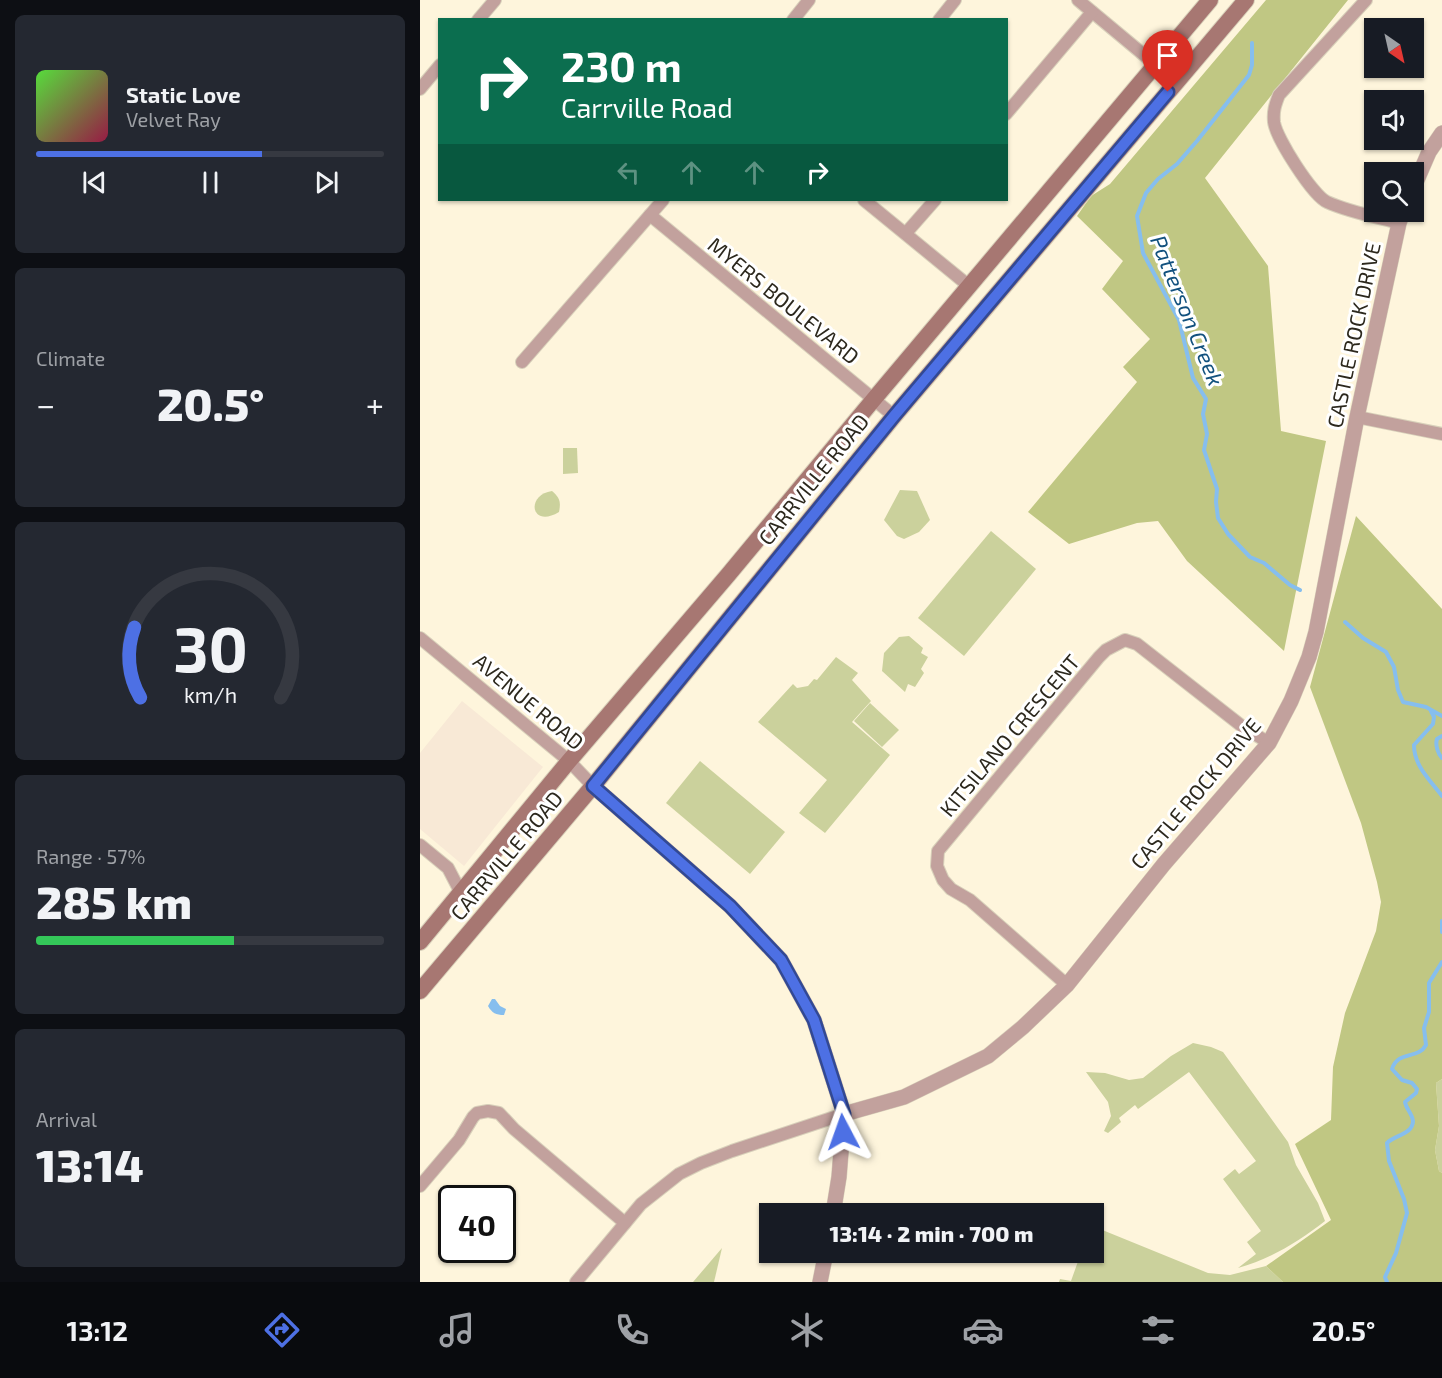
<!DOCTYPE html>
<html lang="en">
<head>
<meta charset="utf-8">
<style>
	:root { --surface:#171b24; --page:#242831; --text:#f1f3f6; --muted:#9ea1a6; --line:#363941; --accent:#4d70e4 }
	body { margin:0; font-family:"Exo 2",sans-serif; background:var(--page); color:var(--text); height:100vh; display:flex; flex-direction:column; font-size:22px; white-space:nowrap }
	* { box-sizing:border-box; margin:0 }
	p { font-size:20px; color:var(--muted) }
	.icon { flex:none; width:33px; height:33px; fill:none; stroke:currentColor; stroke-width:2; stroke-linecap:round; stroke-linejoin:round }
	.map { position:relative; flex:1; overflow:hidden }
	.panel { display:flex; flex-direction:column; gap:15px; padding:15px; background:#0d0f14; width:420px }
	.panel>* { flex:none }
	.top-card { position:absolute; left:18px; top:18px; width:570px; height:183px; border-radius:0px; box-shadow:0 2px 4px #0004; background:#0b6e4f; color:#fff; overflow:hidden }
	.needle { width:39px; rotate:146deg }
	.buttons { position:absolute; left:944px; top:18px; display:grid; gap:12px }
	.buttons a { display:grid; place-items:center; width:60px; height:60px; border-radius:0px; background:var(--surface); box-shadow:0 2px 4px #0004; font-size:30px }
	.speed { position:absolute; left:18px; top:1185px; display:flex; gap:12px; font-size:30px; font-weight:700; text-align:center }
	.speed>* { display:grid; place-content:center; width:78px; height:78px; border-radius:50%; background:var(--surface); box-shadow:0 2px 4px #0004; line-height:1 }
	.speed .limit { border:3px solid #111; border-radius:9px; background:#fff; color:#111 }
	.pin { position:absolute; display:grid; place-items:center; width:51px; height:51px; color:#fff; margin:-62px -26px; border-radius:50% 50% 50% 0; rotate:-45deg; box-shadow:0 0 6px #0007 }
	.pin .icon { rotate:45deg }
	.me { position:absolute; width:66px; margin:-33px; rotate:356deg; stroke-linejoin:round; filter:drop-shadow(0 0 4px #0008) }
	.turn { display:flex; align-items:center; gap:21px; height:126px; padding:0 24px; font-size:27px }
	.turn .icon { width:78px; height:78px; stroke-width:2.5 }
	.turn b { display:block; font-size:42px; line-height:51px }
	.lanes { display:flex; align-items:center; height:57px; padding:0 24px; background:#0003; justify-content:center; gap:30px; direction:ltr }
	.lanes .off { opacity:.35 }
	.big { font-size:45px; font-weight:800; line-height:1.1 }
	.panel .tile { flex:1; display:flex; flex-direction:column; justify-content:center; gap:9px; min-width:0; padding:0 21px; border-radius:9px; background:var(--page) }
	.panel .dial { align-items:center; gap:0 }
	.dial svg { height:156px; overflow:visible; fill:none; stroke:var(--line); stroke-width:7; stroke-linecap:round; text-anchor:middle }
	.dial text { fill:var(--text); stroke:none }
	.song { display:flex; align-items:center; gap:18px }
	.cover { width:72px; height:72px; border-radius:9px; background:linear-gradient(135deg,hsl(110 70% 55%),hsl(340 70% 35%)) }
	.played { height:6px; border-radius:3px; background:linear-gradient(90deg,var(--accent) 65%,var(--line) 65%) }
	.keys { display:flex; justify-content:space-around; direction:ltr }
	.heat { display:flex; justify-content:space-between; align-items:center; font-size:33px; direction:ltr }
	.charge { height:9px; border-radius:4px; background:linear-gradient(90deg,#34c759 57%,var(--line) 0) }
	.trip { position:absolute; left:339px; top:1203px; width:345px; height:60px; border-radius:0px; background:var(--surface); box-shadow:0 2px 4px #0004; font-weight:800; line-height:60px; text-align:center }
	.dock { display:flex; height:96px; justify-content:space-around; align-items:center; background:#090b0e; color:var(--muted) }
	.dock .icon { width:42px; height:42px }
	.dock .selected { color:var(--accent) }
	.dock b { font-size:27px; color:var(--text) }
	main { display:flex; flex:1; min-height:0 }
	.map>svg:first-child { display:block }
</style>
</head>
<body>
<main>
<section class="panel">
<div class="tile">
<div class="song"><i class="cover"></i><div><b>Static Love</b><p>Velvet Ray</p></div></div>
<div class="played"></div>
<div class="keys"><svg class="icon" aria-label="previous" viewBox="0 0 24 24"><path d="M18 5L8 12l10 7zM5 5v14"/></svg><svg class="icon" aria-label="pause" viewBox="0 0 24 24"><path d="M8 5v14M16 5v14"/></svg><svg class="icon" aria-label="next" viewBox="0 0 24 24"><path d="M6 5l10 7-10 7zM19 5v14"/></svg></div>
</div>
<div class="tile"><p>Climate</p>
<div class="heat"><a>−</a><b class="big">20.5°</b><a>+</a></div>
</div>
<div class="tile dial"><svg viewBox="0 0 100 80">
<path d="M14 69A42 42 0 1 1 86 69"/>
<path d="M14 69A42 42 0 0 1 11 33" stroke="#4d70e4"/>
<text x="50" y="56" font-size="32" font-weight="700">30</text>
<text x="50" y="72" font-size="11">km/h</text>
</svg></div>
<div class="tile"><p>Range · 57%</p><b class="big">285 km</b><div class="charge"></div></div>
<div class="tile"><p>Arrival</p><b class="big">13:14</b></div>
</section>
<div class="map">
<svg width="1022" height="1282" viewBox="0 0 1022 1282">
	<rect width="100%" height="100%" fill="#fef5dc"/>
	<polygon fill="#f8e9d6" points="42,701 123,767 44,866 0,829 0,753"/>
	<g fill="#cbd19c">
		<polygon points="143,448 157,448 158,473 143,474"/>
		<polygon points="480,490 497,491 510,520 499,532 484,539 477,536 464,520"/>
		<path d="M132 491C140 498 141 502 139 512 111 529 105 495 132 491Z"/>
		<polygon points="571,531 616,569 544,656 498,618"/>
		<polygon points="489,636 503,648 501,653 508,657 501,669 504,673 495,687 488,684 485,692 462,671 464,653 479,637"/>
		<polygon points="416,657 438,673 432,680 451,701 432,722 470,755 405,833 379,813 407,780 338,722 373,684 377,688 388,686 394,679 397,680"/>
		<polygon points="450,703 479,730 462,747 434,721"/>
		<polygon points="280,761 365,832 330,874 246,803"/>
		<path d="M773 1043 791 1047 803 1052 868 1142 876 1165 898 1203 905 1221C879 1241 851 1259 818 1268L836 1254 827 1242 841 1231 803 1179 815 1169 819 1174 836 1161 769 1072 718 1109 715 1105 699 1118 701 1122 688 1133 684 1131 691 1116 688 1102 666 1072 685 1073 709 1080 723 1078 751 1056Z"/>
		<polygon points="1022,1079 1022,1173 1019,1171 1015,1150 1019,1126 1016,1083"/>
		<polygon points="675,1227 788,1273 810,1275 846,1266 863,1282 639,1282 640,1279 651,1281 661,1253 674,1252"/>
		<polygon points="302,1248 294,1282 273,1282"/>
	</g>
	<g fill="#c0c783">
		<polygon points="846,0 928,0 785,178 848,266 861,431 906,441 864,651 767,561 738,521 717,523 649,544 608,512 717,382 703,367 730,339 682,289 703,261 657,216 671,196 690,184"/>
		<polygon points="936,516 1022,609 1022,1079 1016,1083 1019,1126 1015,1150 1019,1171 1022,1173 1022,1282 863,1282 846,1266 911,1220 875,1144 911,1120 913,1067 925,1013 956,931 961,902 957,882 941,823 890,687"/>
	</g>
	<path fill="#86beee" d="M72 999H75L80 1006 86 1009 84 1015C76 1015 72 1013 68 1006Z"/>
	<g fill="none" stroke-linecap="round" stroke-linejoin="round">
		<g stroke="#86beee" stroke-width="4">
			<polyline points="832,43 832,65 829,75 777,141 757,164 738,179 726,193 717,216 723,253 759,320 773,378 786,399 783,414 787,434 784,450 797,489 796,502 798,518 808,534 830,557 844,563 870,585 880,590"/>
			<polyline points="925,622 943,638 966,652 974,667 978,690 983,702 1006,707 1022,716"/>
			<path d="M1011 711 1014 717 1013 724 994 745C994 766 1010 780 1022 796"/>
			<path d="M1022 736 1017 739C1015 745 1018 754 1022 758"/>
			<polyline points="1022,921 1022,932"/>
			<path d="M967 1282 965 1277 976 1253 987 1213 984 1199 969 1161 967 1143C975 1135 993 1134 993 1121 992 1113 986 1109 985 1102L996 1093 997 1089 992 1083 982 1080 972 1069C978 1050 998 1060 1006 1045L1004 1028 1009 1012V983L1022 962"/>
		</g>
		<defs>
			<g id="minor">
				<polyline points="658,0 736,65"/>
				<path d="M946 0 859 95C855 105 853 111 854 122 856 138 893 196 907 202 929 212 956 217 979 223"/>
				<polyline points="58,20 75,0"/>
				<polyline points="373,20 389,0"/>
				<polyline points="519,20 535,0"/>
				<polyline points="0,89 20,65"/>
				<polyline points="586,114 672,12"/>
				<polyline points="444,200 549,286"/>
				<polyline points="230,215 474,416"/>
				<polyline points="486,233 515,200"/>
				<polyline points="102,362 243,200"/>
				<polyline points="937,417 1022,434"/>
				<polyline points="0,638 149,761 173,786"/>
				<polyline points="0,845 28,868 41,893"/>
				<polyline points="647,985 550,900 531,889 523,880 517,866 518,851 679,657 686,650 705,640 717,644 823,727 849,743"/>
				<polyline points="0,1186 39,1140 53,1117 57,1113 68,1111 79,1113 94,1129 205,1223"/>
				<polyline points="156,1282 221,1204 259,1174 281,1163 312,1151 424,1114"/>
			</g>
			<g id="tertiary">
				<polyline points="993,189 1009,152 1022,133"/>
				<polyline points="173,786 310,906 361,960 394,1020 424,1114 419,1177 413,1214"/>
				<polyline points="424,1114 484,1097 568,1056 603,1027 647,985 744,864 849,743 871,701 889,657 896,632 937,417 979,223 983,212"/>
				<polyline points="400,1282 406,1252"/>
			</g>
			<g id="secondary">
				<polyline points="0,942 149,761 308,575 454,399 790,0"/>
				<polyline points="0,991 173,786 474,416 826,0"/>
			</g>
		</defs>
		<use href="#minor" stroke="#d8d0ba" stroke-width="14"/>
		<use href="#tertiary" stroke="#d8d0ba" stroke-width="16"/>
		<use href="#secondary" stroke="#d8d0ba" stroke-width="18"/>
		<use href="#minor" stroke="#c2a19d" stroke-width="12"/>
		<use href="#tertiary" stroke="#c2a19d" stroke-width="15"/>
		<use href="#secondary" stroke="#a77772" stroke-width="16"/>
	</g>
	<g fill="none" stroke-linecap="round" stroke-linejoin="round">
		<defs>
			<polyline id="route" points="423,1132 424,1114 394,1020 361,960 310,906 173,786 474,416 748,92"/>
		</defs>
		<use href="#route" stroke="#324994" stroke-width="15"/>
		<use href="#route" stroke="#4d70e4" stroke-width="10"/>
	</g>
	<g text-anchor="middle" dominant-baseline="central" stroke-width="6" stroke-linejoin="round" paint-order="stroke">
		<g font-size="21" fill="#2c281d" stroke="#fff">
			<text transform="translate(364 300) rotate(39)">MYERS BOULEVARD</text>
			<text transform="translate(933 335) rotate(-78)">CASTLE ROCK DRIVE</text>
			<text transform="translate(393 479) rotate(-51)">CARRVILLE ROAD</text>
			<text transform="translate(109 701) rotate(40)">AVENUE ROAD</text>
			<text transform="translate(589 735) rotate(-50)">KITSILANO CRESCENT</text>
			<text transform="translate(775 793) rotate(-50)">CASTLE ROCK DRIVE</text>
			<text transform="translate(86 855) rotate(-50)">CARRVILLE ROAD</text>
		</g>
		<g font-size="22" font-style="italic" fill="#12517e" stroke="#fff">
			<text transform="translate(768 310) rotate(68)">Patterson Creek</text>
		</g>
	</g>
</svg>
<div class="buttons">
<a><svg class="needle" viewBox="-14 -14 28 28"><path d="M0-13l5 13h-10z" fill="#e53935"/><path d="M0 13l5-13h-10z" fill="#9ea1a6"/></svg></a>
<a><svg class="icon" aria-label="sound" viewBox="0 0 24 24"><path d="M4 9h4l5-4v14l-5-4H4zM17 9q2 3 0 6"/></svg></a>
<a><svg class="icon" aria-label="search" viewBox="0 0 24 24"><circle cx="10" cy="10" r="6"/><path d="M15 15l6 6"/></svg></a>
</div>
<div class="speed"><div class="limit">40</div></div>
<div class="pin" style="left:748px;top:92px;background:#d93025"><svg class="icon" aria-label="arrive" viewBox="0 0 24 24"><path d="M6 21V4h12l-3 4 3 4H6"/></svg></div>
<svg class="me" style="left:423px;top:1132px" viewBox="-20 -20 40 40"><path d="M0-17L14 15 0 8-14 15z" fill="#4d70e4" stroke="#fff" stroke-width="4"/></svg>
<div class="trip">13:14 · 2 min · 700 m</div>
<div class="top-card">
<div class="turn"><svg class="icon" aria-label="right" viewBox="0 0 24 24"><path d="M7 20v-9h11M14 6l5 5-5 5"/></svg><div><b>230 m</b>Carrville Road</div></div>
<div class="lanes"><svg class="icon off" aria-label="left" viewBox="0 0 24 24"><path d="M17 20v-9H6M10 6l-5 5 5 5"/></svg><svg class="icon off" aria-label="ahead" viewBox="0 0 24 24"><path d="M12 20V5M6 11l6-6 6 6"/></svg><svg class="icon off" aria-label="ahead" viewBox="0 0 24 24"><path d="M12 20V5M6 11l6-6 6 6"/></svg><svg class="icon" aria-label="right" viewBox="0 0 24 24"><path d="M7 20v-9h11M14 6l5 5-5 5"/></svg></div>
</div>
</div>
</main>
<nav class="dock">
<b>13:12</b>
<svg class="icon selected" aria-label="directions" viewBox="0 0 24 24"><path d="M12 3l9 9-9 9-9-9zM9 14v-3h6M13 9l2 2-2 2"/></svg>
<svg class="icon" aria-label="music" viewBox="0 0 24 24"><path d="M9 18V5l10-2v13"/><circle cx="6" cy="18" r="3"/><circle cx="16" cy="16" r="3"/></svg>
<svg class="icon" aria-label="phone" viewBox="0 0 24 24"><path d="M5 4h4l2 5-3 2q2 4 5 5l2-3 5 2v4C11 20 4 13 5 4z"/></svg>
<svg class="icon" aria-label="climate" viewBox="0 0 24 24"><path d="M12 3v18M4 7l16 10M4 17L20 7"/></svg>
<svg class="icon" aria-label="car" viewBox="0 0 24 24"><path d="M5 17H2v-5l4-1 3-4h7l3 4 3 1v5h-3M9 17h6M6 11h13"/><circle cx="7" cy="17" r="2"/><circle cx="17" cy="17" r="2"/></svg>
<svg class="icon" aria-label="filters" viewBox="0 0 24 24"><path d="M4 7h16M4 17h16"/><circle cx="9" cy="7" r="2"/><circle cx="15" cy="17" r="2"/></svg>
<b>20.5°</b>
</nav>
</body>
</html>
